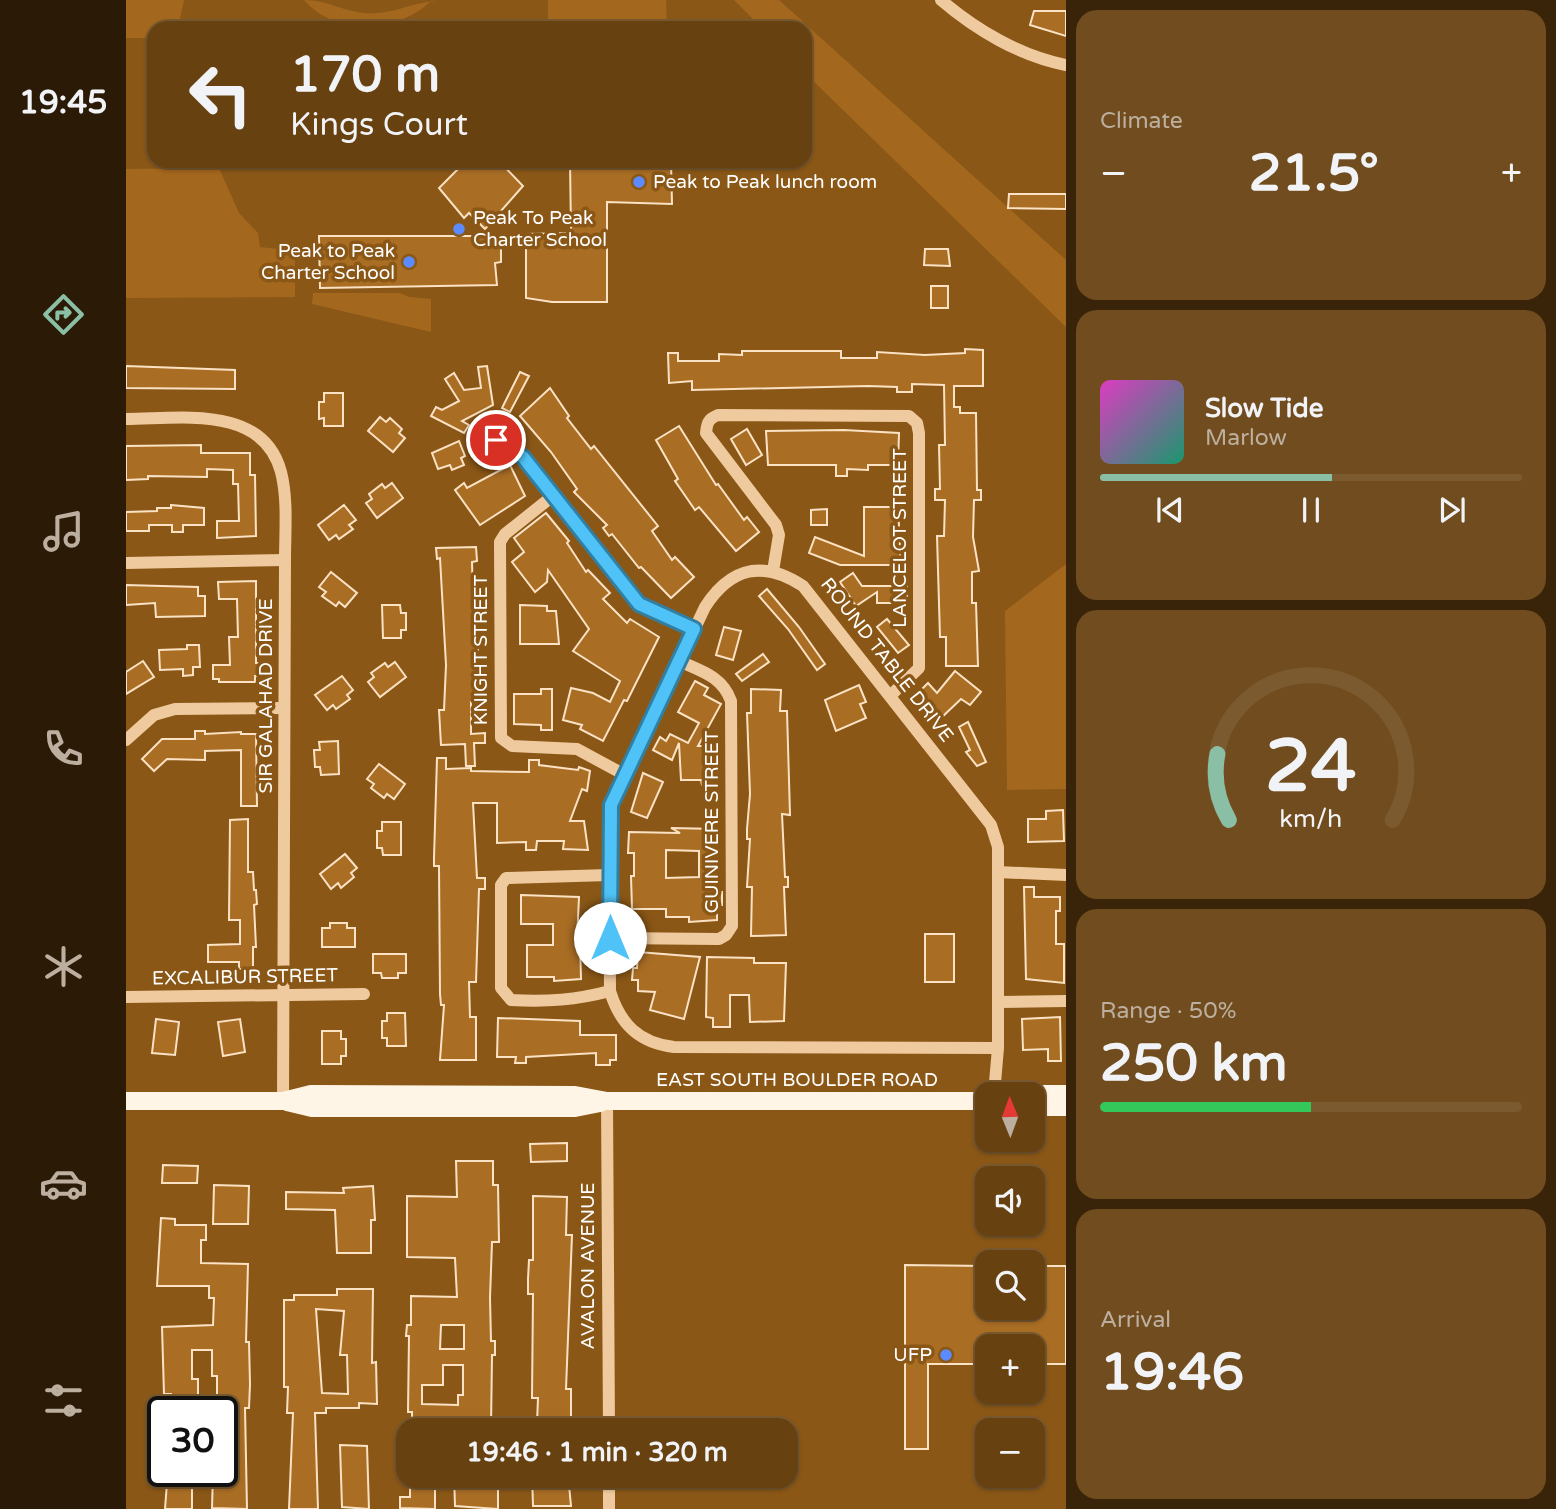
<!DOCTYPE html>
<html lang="en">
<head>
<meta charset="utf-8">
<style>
	:root { --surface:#684110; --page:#704c1e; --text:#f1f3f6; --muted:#bdaf9f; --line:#7b5a30; --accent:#8abfa5 }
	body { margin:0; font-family:"Varela Round",sans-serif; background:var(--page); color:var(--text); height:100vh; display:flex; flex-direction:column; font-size:26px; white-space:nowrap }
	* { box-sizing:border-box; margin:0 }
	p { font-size:23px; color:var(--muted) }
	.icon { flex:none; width:38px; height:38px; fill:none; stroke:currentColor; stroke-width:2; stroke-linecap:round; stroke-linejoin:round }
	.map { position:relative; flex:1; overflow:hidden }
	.side { display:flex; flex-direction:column; gap:10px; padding:10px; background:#392409; width:490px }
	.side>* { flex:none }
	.guide { position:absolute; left:21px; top:21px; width:665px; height:147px; border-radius:21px; box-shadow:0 2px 5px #0004,0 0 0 2px var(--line); background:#684110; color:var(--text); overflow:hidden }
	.needle { width:46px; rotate:359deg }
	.fabs { position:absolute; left:849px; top:1082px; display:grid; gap:14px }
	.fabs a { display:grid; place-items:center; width:70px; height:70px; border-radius:14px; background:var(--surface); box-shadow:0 2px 5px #0004,0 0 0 2px var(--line); font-size:35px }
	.speed { position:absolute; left:21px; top:1396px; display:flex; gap:14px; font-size:35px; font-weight:700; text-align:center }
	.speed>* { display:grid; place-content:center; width:91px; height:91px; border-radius:50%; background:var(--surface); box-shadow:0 2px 5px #0004,0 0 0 2px var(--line); line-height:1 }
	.speed .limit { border:4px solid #111; border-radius:10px; background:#fff; color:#111 }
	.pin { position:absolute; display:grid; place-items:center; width:60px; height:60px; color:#fff; margin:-30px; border:4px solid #fff; border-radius:50%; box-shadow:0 2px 7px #0007 }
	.me { position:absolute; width:77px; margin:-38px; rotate:0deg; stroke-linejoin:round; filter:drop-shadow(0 0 5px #0008) }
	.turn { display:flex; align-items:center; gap:24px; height:147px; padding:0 28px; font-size:32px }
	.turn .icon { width:91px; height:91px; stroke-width:2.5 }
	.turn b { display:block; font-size:49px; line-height:60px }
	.big { font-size:52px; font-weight:800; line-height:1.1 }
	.side .card { flex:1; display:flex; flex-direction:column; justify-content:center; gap:10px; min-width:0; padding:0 24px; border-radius:21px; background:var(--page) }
	.side .dial { align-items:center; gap:0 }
	.dial svg { height:182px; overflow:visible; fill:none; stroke:var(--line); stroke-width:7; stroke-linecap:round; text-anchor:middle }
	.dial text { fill:var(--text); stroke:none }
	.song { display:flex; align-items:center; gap:21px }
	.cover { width:84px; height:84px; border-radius:10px; background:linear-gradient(135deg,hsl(310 70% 55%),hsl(160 70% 35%)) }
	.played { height:7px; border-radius:4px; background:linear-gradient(90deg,var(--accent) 55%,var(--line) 55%) }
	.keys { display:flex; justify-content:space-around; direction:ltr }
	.heat { display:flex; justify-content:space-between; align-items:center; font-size:38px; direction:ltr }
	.charge { height:10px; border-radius:5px; background:linear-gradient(90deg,#34c759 50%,var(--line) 0) }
	.trip { position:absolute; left:270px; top:1418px; width:402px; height:70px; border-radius:21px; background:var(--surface); box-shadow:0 2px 5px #0004,0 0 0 2px var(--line); font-weight:800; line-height:70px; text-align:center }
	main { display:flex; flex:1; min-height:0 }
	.dock { display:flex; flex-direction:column; width:126px; justify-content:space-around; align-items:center; background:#2a1a06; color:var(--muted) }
	.dock .icon { width:49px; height:49px }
	.dock .selected { color:var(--accent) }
	.dock b { font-size:32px; color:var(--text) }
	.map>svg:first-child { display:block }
</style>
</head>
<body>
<main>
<nav class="dock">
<b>19:45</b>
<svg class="icon selected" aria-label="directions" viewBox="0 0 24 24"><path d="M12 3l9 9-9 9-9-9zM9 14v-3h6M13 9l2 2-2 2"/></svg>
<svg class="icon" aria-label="music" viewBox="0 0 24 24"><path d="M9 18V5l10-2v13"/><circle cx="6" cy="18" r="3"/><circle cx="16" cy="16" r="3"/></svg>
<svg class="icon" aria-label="phone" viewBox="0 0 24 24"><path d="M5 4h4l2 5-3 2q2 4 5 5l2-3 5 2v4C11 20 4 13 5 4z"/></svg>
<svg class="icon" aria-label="climate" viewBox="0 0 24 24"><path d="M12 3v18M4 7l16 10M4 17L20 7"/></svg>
<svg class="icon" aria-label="car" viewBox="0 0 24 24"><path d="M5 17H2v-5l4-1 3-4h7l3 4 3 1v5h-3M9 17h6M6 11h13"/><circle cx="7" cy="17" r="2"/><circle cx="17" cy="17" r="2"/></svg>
<svg class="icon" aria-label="filters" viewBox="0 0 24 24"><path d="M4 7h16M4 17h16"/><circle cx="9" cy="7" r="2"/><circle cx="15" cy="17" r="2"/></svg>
</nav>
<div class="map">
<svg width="940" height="1509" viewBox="0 0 940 1509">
	<rect width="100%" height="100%" fill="#8a5716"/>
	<g fill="#a4671e">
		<polygon points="0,0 58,0 52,28 28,28 28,38 0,38"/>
		<path d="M178 0C204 0 225 16 252 13 279 10 291 0 320 1H305C272 33 210 37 178 0Z"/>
		<polygon points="422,0 540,0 541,28 422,28"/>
		<polygon points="608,0 653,0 940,260 940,327 679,73 679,28 636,28"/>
		<polygon points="93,168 113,213 132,233 134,247 169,251 169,297 0,298 0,169"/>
		<polygon points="187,293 274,293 283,297 305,299 305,332 186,304"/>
		<polygon points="940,564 940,789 881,790 879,611"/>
	</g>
	<g fill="#a96d24" stroke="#fbe2c4" stroke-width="2" fill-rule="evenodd">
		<polygon points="908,11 940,11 940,36 904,25"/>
		<polygon points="340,161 373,161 397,186 359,229 343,213 338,218 313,188"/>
		<polygon points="444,161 545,161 546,204 481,202 481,302 426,302 400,298 400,234 445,233"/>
		<polygon points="883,194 940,194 940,209 882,208"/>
		<polygon points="193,236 375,236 375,262 369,263 371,285 194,288"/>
		<polygon points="799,249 822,249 824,266 798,265"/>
		<rect x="805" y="286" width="17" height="22"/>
		<polygon points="839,349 857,350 857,386 828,386 828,407 834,407 834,413 850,413 851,490 855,490 855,500 848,500 847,537 853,571 846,572 846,603 850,603 852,666 820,666 820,637 814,637 811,536 818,536 819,500 809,500 809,489 814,489 813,445 819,445 818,385 786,384 786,392 771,392 771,387 742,386 566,390 566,381 543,383 542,353 552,353 552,361 593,361 593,354 616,355 616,351 715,351 715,358 751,358 751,352 799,355 839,353"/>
		<polygon points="0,366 109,370 109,389 0,388"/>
		<polygon points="361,366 367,405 336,421 343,425 338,433 305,416 310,407 316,410 333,401 319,379 328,373 338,390 355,388 352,367"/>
		<polygon points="394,372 403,376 384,412 376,408"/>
		<polygon points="424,388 443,416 441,418 465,449 468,446 532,526 526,531 546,560 549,557 568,577 545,598 515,567 513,568 486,534 483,536 477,528 481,525 448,492 451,489 425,452 394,416"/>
		<polygon points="198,393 217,393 217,426 198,426 198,418 193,419 193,402 198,402"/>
		<polygon points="254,417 260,422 264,418 276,429 273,433 279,438 267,452 242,431"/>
		<polygon points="553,426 590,485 592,484 618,520 621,517 633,532 610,551 573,507 569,510 549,481 552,479 530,440"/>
		<polygon points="621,429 636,455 620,465 605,439"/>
		<polygon points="718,430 773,433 772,465 742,465 742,470 721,469 721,476 710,476 710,465 642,465 640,431"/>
		<polygon points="333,441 339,456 335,458 338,465 326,470 324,465 312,469 306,453"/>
		<polygon points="75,445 75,453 124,453 124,475 129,475 130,536 91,538 91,521 113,521 112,484 107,484 107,470 81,469 81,477 22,476 22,479 0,480 0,446"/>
		<polygon points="384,465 399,496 354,525 329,490 338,483 341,488"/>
		<polygon points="266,483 277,498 251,518 240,503 246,499 243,494 256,484 259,488"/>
		<polygon points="45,505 78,508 78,525 57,525 57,532 46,532 46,525 23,525 23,531 0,531 0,512 31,511 31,508 45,508"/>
		<polygon points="218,505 230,520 223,525 227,529 213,539 210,535 203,540 192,525"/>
		<polygon points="738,507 772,507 775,565 714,565 683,553 689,537 738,556"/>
		<polygon points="701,509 701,525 685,525 685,510"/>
		<polygon points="420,513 443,541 441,543 460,572 462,570 484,593 477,599 501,623 504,619 533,637 501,701 498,700 477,741 454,729 456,725 437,720 445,688 467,693 484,702 494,681 447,651 463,629 422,570 421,582 409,592 386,562 398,552 388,538"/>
		<polygon points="350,547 351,561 346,562 347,596 351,596 352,652 349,652 353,702 345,702 345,734 359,733 359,743 348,743 349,766 340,766 339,744 315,745 313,710 318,710 320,665 314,558 311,559 310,548"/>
		<polygon points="205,572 231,593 219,607 213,602 210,606 196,596 200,592 193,587"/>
		<polygon points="727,573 736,586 781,586 781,603 751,603 751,592 730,606 714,582"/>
		<polygon points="130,581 130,663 136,663 136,676 129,676 129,682 93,682 93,679 87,679 87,665 104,665 103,637 112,637 111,599 93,599 92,582"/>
		<polygon points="0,585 72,587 72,596 79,596 79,616 30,617 29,603 0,605"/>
		<polygon points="641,589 673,627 699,664 691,670 662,629 633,596"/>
		<polygon points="256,605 274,605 275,613 280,613 280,630 275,630 275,638 257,638"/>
		<polygon points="394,605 421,606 421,611 430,611 433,644 394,644"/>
		<polygon points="761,619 783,645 772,653 751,627"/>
		<polygon points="598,627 615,631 607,660 590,655"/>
		<polygon points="61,645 73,645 74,667 67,667 67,675 57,676 57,669 34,670 33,650 61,649"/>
		<polygon points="637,654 643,662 616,681 610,674"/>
		<polygon points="17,661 28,677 0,694 0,672"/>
		<polygon points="269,662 280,677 254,697 242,682 248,677 245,673 259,663 262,667"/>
		<polygon points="829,671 855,692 844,705 835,699 815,718 791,694 802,683 811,693"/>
		<polygon points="216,676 227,690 221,695 224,699 210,709 207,705 201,710 189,695"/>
		<polygon points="569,681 582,688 578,695 595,704 572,746 592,746 591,779 586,780 586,784 576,785 575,780 555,780 553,743 546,760 527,750 534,737 540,741 544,734 562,743 573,723 552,712"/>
		<polygon points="733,685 740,702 734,704 740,718 710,731 699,700"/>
		<polygon points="415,689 426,689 426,730 415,730 415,725 388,724 388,694 415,694"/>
		<polygon points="625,689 655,690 654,711 661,711 664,815 656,814 659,877 662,877 662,887 658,887 660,935 625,936 626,887 621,887 624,839 621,839 621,829 624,794 621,713 625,713"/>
		<polygon points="842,722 860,762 851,766 840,752 844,750 833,727"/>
		<polygon points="69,731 79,731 79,734 115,732 115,734 130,734 131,806 115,806 115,750 79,751 79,760 41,759 28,771 16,759 36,739 69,739"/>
		<polygon points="212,741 213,774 195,775 194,767 189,767 188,750 194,750 193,742"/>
		<polygon points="311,758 320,758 320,769 345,768 345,771 403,772 403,760 413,760 413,765 452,770 453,767 464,771 461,791 456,789 444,821 458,821 462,850 437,849 438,841 411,841 410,850 400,850 400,842 371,843 371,803 347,803 351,878 359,878 359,889 353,889 350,982 343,982 344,1017 350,1017 350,1060 314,1060 318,1005 315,1005 314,994 313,866 308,866 308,858"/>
		<polygon points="253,764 279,784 268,799 261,794 258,798 245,788 248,784 241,779"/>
		<polygon points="517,773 537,782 521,818 505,812"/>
		<polygon points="937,810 938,841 902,842 902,819 920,819 920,811"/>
		<polygon points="122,819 122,872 127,872 128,890 130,890 131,904 128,905 130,947 127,947 127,969 113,969 113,962 82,962 82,945 114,944 114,920 103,920 104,820"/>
		<polygon points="256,822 275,822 275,855 257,855 256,848 251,848 251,831 256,831"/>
		<path d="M545 828 591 829V892H596V905H591V920L563 922V917H540V909H506L505 876H508V853H502L503 832 554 833ZM540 850 573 851V877L540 878Z"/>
		<polygon points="219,854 231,868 225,873 228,877 215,888 212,883 205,889 194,874"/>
		<polygon points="898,887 908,887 908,897 934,897 934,911 930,911 930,944 938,944 938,983 900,979"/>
		<polygon points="395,895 453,897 451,941 454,941 455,979 428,981 428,977 401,977 401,945 427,945 427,924 395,924"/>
		<polygon points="204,923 221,923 221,928 229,928 229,947 196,947 196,928 204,928"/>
		<rect x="799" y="934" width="29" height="48"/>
		<polygon points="512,952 574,957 558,1019 524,1010 529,992 512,991 512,980 506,980 507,968 511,968"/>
		<polygon points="247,954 280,954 280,973 272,973 272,978 256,978 255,973 247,973"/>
		<polygon points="581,957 628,958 628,963 660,963 658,1021 624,1022 623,995 604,995 604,1027 587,1027 587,1018 580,1017"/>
		<polygon points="261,1013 279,1013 280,1046 261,1046 261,1038 256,1038 256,1021 261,1021"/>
		<polygon points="934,1017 935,1061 922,1061 922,1049 897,1050 896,1019"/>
		<polygon points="372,1018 454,1021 454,1035 490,1035 490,1060 484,1060 484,1065 470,1065 470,1053 400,1057 400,1063 389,1063 390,1057 371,1057"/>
		<polygon points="30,1019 53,1022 49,1055 26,1053"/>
		<polygon points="114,1019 119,1052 97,1056 92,1022"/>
		<polygon points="196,1031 215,1031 215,1039 220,1039 220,1056 215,1056 215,1064 196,1064"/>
		<polygon points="441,1143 441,1161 405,1162 404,1144"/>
		<path d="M330 1161H367V1185H372L373 1242H366L364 1298 365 1341H369V1355H366L365 1428 326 1427 325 1418 309 1419V1430H286V1412H282L283 1336H280L281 1325H285V1296L331 1297 329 1258 281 1257V1196L331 1197ZM315 1325H338V1349H314ZM317 1365H337V1395H332V1405L296 1404V1385H317Z"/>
		<polygon points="37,1165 72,1166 71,1183 36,1183"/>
		<polygon points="88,1185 123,1186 122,1224 87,1224"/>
		<polygon points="247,1186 249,1220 245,1220 245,1253 211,1253 209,1210 160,1209 160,1192 218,1193 217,1188"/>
		<polygon points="407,1196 441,1197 440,1235 446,1235 440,1389 445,1389 445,1423 411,1423 412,1398 406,1398 407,1294 402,1294 402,1279 403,1260 407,1260"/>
		<path d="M35 1218 49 1219V1225H80V1240H75V1263L122 1264 120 1342H123L124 1384 123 1408H119L121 1509 86 1508 87 1473H96V1412H45V1394H38L36 1327 87 1325 88 1298H83V1286H31ZM66 1350H86V1376H91V1403L72 1402V1379H66Z"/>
		<polygon points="779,1265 861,1266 861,1307 906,1307 906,1266 940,1266 940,1364 906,1364 906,1346 861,1346 861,1364 802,1364 802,1449 779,1449"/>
		<path d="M211 1289H247L246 1363 250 1362 251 1404 233 1403V1408H200V1413H189L192 1509H163L167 1413H161L162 1387H158V1300H168V1295H211ZM190 1309 218 1311 214 1355H221L222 1394 196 1393Z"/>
		<polygon points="214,1445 241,1446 243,1509 216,1507"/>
		<polygon points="284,1475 309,1475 309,1509 274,1508 274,1497 284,1497"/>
		<polygon points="328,1475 372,1475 372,1509 329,1506"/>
		<polygon points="406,1475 442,1475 445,1506 407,1506"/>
		<polygon points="41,1483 51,1483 51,1488 66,1488 66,1509 39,1509"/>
	</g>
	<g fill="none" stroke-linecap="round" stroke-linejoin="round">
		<g stroke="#efca9e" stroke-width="12">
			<path d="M815 0C850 30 894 56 940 65"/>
			<path d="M0 419C54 419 137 404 155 472 162 499 159 532 159 560L157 1101"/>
			<polyline points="370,440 397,456 513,604 568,629"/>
			<polyline points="428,495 379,534 374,542 375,738 386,746 451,749 499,775"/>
			<polyline points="0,563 159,560"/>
			<path d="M647 571 653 535 650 525 580 433C581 423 582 419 592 415L783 416 791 423 793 433V668L764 696"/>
			<polyline points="0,740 28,715 49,709 158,708"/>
			<polyline points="872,872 940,875"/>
			<path d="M483 875 380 878 375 885V988L385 1000C421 1002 450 1000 484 991"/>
			<path d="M484 938 593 939 600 935 606 926 605 701C596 676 575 671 553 661"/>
			<polyline points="0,997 238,994"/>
			<polyline points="872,1002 940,1001"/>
			<path d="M868 1094 872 1048V847L865 825 677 586C637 560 605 567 579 607L485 805 483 825 484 991C494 1024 513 1043 548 1047L872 1048"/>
			<polyline points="481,1101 483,1430"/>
			<polyline points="483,1475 483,1509"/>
		</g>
		<g stroke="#fff5e6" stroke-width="18">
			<polyline points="906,1094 940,1094"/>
			<polyline points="0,1101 157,1101 185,1094 449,1095 481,1101 861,1101"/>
			<polyline points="161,1102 186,1108 449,1108 474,1103"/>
			<polyline points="906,1107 940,1107"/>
		</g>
	</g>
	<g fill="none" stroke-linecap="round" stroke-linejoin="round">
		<defs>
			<polyline id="route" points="370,440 397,457 513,604 568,629 485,805 484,938"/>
		</defs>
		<use href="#route" stroke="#337fa1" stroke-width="18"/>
		<use href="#route" stroke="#4fc3f7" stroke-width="12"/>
	</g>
	<g fill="#5c8bff" stroke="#8a5716" stroke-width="2.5">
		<circle cx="513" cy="182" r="7"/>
		<circle cx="333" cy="229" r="7"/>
		<circle cx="283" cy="262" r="7"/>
		<circle cx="820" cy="1355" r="7"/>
	</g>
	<g text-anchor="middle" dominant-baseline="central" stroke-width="7" stroke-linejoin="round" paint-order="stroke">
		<g font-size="19" fill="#fff" stroke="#8a5716" text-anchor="start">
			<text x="527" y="182">Peak to Peak lunch room</text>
			<text x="347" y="218">Peak To Peak<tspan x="347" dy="22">Charter School</tspan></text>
			<text x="269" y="251" text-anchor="end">Peak to Peak<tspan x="269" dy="22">Charter School</tspan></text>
			<text x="806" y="1355" text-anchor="end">UFP</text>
		</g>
		<g font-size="19" fill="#fff" stroke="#8a5716">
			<text transform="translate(774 538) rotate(-90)">LANCELOT STREET</text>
			<text transform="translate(355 650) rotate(-90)">KNIGHT STREET</text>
			<text transform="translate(761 660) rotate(52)">ROUND TABLE DRIVE</text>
			<text transform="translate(140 696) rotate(-90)">SIR GALAHAD DRIVE</text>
			<text transform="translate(586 822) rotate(-90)">GUINIVERE STREET</text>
			<text transform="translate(119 977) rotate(-1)">EXCALIBUR STREET</text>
			<text x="671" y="1080">EAST SOUTH BOULDER ROAD</text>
			<text transform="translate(462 1266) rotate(-90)">AVALON AVENUE</text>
		</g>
	</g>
</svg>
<div class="fabs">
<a><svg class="needle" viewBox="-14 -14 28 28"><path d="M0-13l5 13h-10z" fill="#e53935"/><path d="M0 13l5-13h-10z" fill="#bdaf9f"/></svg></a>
<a><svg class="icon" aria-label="sound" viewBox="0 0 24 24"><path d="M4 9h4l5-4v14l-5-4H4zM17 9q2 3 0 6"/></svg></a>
<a><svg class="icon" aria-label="search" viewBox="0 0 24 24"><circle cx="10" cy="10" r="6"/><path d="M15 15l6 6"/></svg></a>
<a>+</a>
<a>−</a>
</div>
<div class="speed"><div class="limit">30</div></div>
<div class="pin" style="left:370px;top:440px;background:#d93025"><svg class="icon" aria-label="arrive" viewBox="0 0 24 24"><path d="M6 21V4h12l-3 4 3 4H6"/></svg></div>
<svg class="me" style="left:484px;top:938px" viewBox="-20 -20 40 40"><circle r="19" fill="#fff"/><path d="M0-13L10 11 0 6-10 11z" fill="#4fc3f7"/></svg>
<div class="trip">19:46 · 1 min · 320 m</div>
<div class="guide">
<div class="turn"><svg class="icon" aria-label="left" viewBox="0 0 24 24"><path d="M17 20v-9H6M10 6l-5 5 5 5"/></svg><div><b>170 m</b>Kings Court</div></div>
</div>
</div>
<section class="side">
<div class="card"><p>Climate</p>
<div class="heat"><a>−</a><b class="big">21.5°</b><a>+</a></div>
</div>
<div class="card">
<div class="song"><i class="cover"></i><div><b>Slow Tide</b><p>Marlow</p></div></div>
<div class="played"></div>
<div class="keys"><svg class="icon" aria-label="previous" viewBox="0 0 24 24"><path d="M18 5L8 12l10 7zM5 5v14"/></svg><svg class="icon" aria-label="pause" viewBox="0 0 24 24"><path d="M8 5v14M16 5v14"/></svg><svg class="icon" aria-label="next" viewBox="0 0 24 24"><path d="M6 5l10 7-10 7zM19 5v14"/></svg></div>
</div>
<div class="card dial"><svg viewBox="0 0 100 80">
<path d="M14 69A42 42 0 1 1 86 69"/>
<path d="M14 69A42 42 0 0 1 9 40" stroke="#8abfa5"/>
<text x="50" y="56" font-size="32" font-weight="700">24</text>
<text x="50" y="72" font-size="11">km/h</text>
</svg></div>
<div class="card"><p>Range · 50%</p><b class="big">250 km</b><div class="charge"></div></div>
<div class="card"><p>Arrival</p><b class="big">19:46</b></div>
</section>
</main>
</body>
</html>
